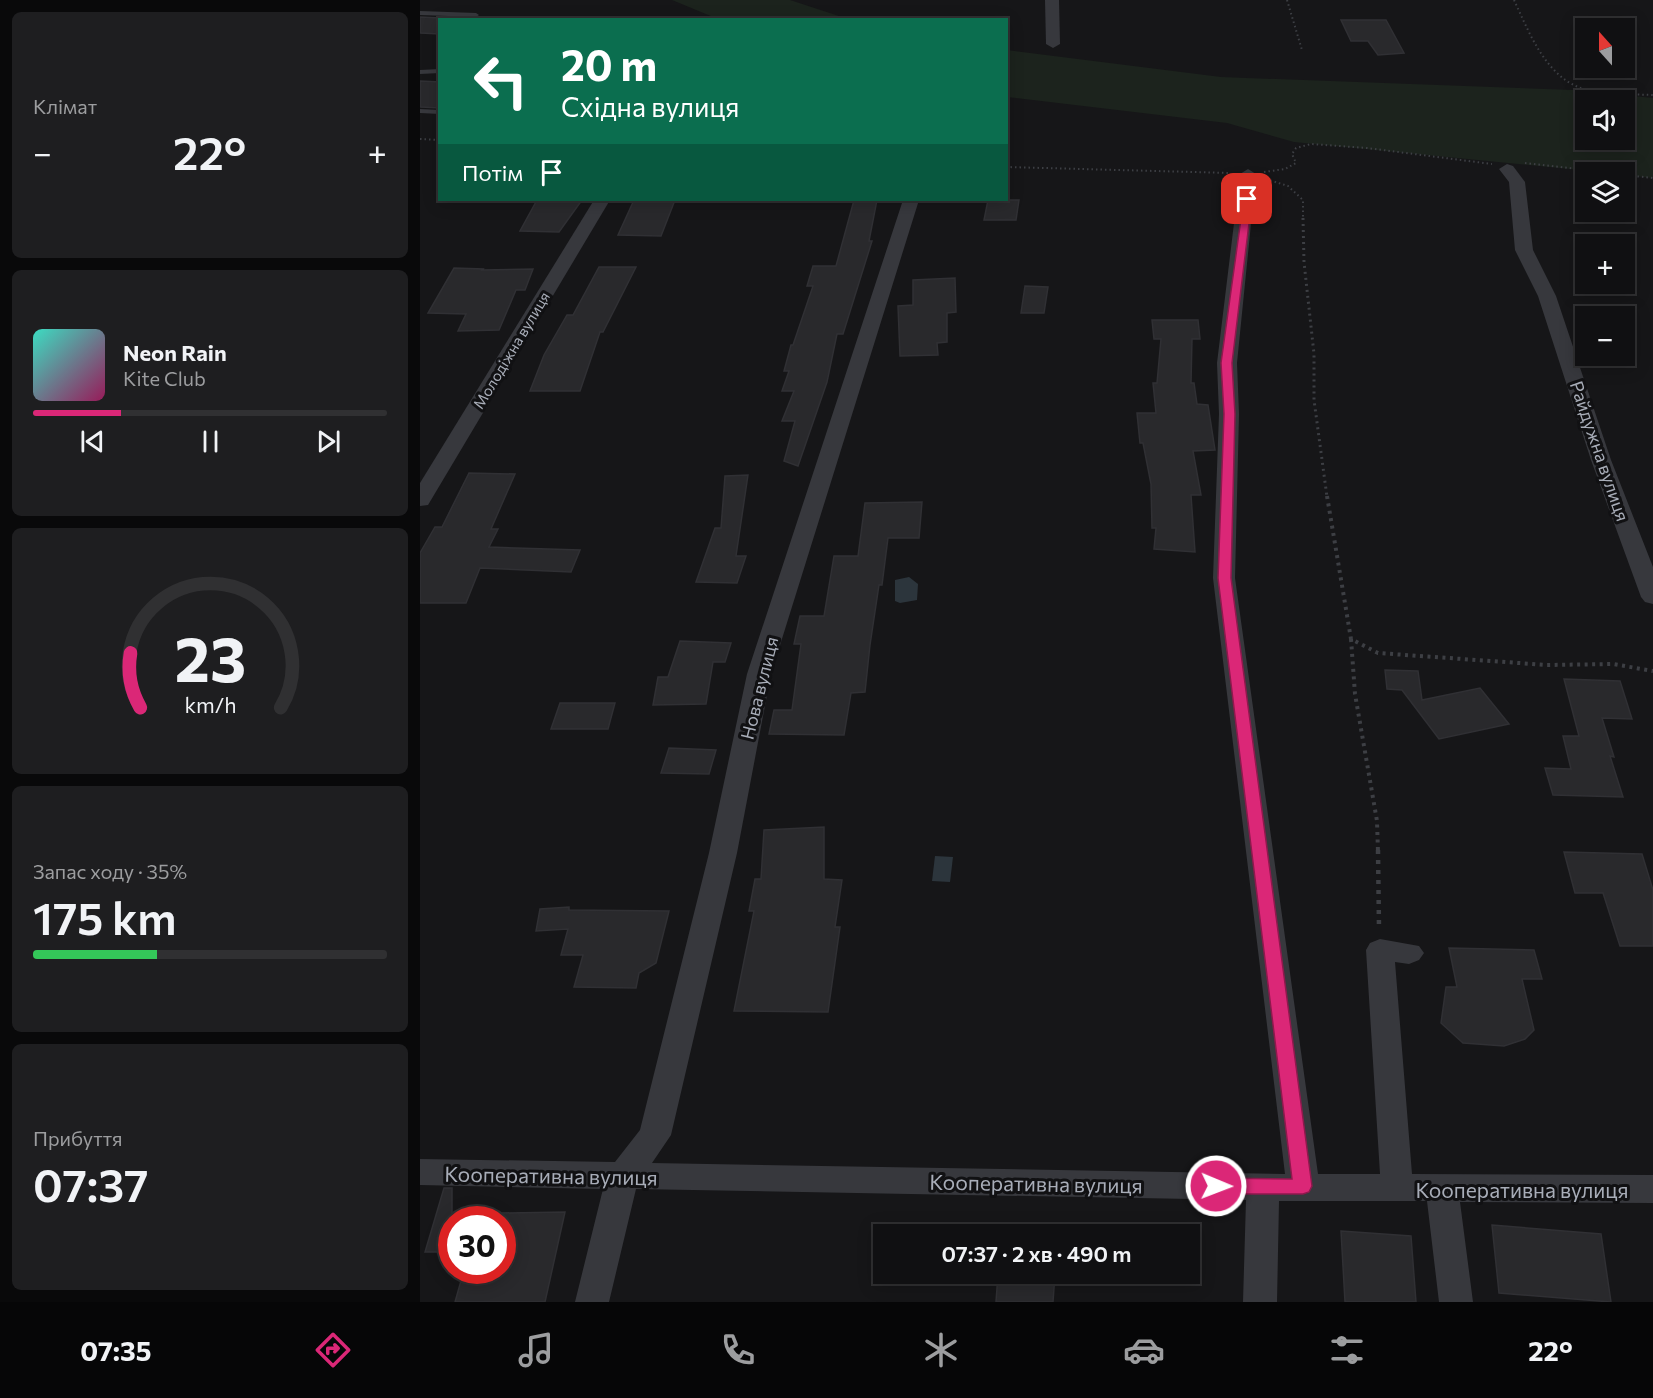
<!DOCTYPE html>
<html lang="uk">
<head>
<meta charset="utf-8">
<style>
	:root { --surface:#101012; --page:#1e1e20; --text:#f1f3f6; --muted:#9c9d9f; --line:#303032; --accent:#db2777 }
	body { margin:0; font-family:Commissioner,sans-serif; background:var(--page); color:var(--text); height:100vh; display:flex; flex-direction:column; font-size:22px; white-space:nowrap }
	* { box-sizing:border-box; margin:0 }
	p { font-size:20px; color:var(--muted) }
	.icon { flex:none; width:33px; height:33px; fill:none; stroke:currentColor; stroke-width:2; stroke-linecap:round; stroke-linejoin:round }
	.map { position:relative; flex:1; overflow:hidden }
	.side { display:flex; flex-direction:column; gap:12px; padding:12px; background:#09090a; width:420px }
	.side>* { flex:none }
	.hud { position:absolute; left:18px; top:18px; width:570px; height:183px; border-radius:0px; box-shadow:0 3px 15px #0003,0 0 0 2px var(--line); background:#0b6e4f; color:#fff; overflow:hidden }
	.needle { width:39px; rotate:339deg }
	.buttons { position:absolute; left:1155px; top:18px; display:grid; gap:12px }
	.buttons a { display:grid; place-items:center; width:60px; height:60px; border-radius:0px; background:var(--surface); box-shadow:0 3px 15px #0003,0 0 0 2px var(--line); font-size:30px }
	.speed { position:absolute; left:18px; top:1206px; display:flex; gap:12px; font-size:30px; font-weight:700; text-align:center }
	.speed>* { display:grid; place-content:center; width:78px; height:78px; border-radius:50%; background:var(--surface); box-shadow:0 3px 15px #0003,0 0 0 2px var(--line); line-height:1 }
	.speed .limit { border:9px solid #d22; background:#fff; color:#111 }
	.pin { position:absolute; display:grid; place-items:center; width:51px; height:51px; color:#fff; margin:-26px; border-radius:12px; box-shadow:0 3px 9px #0006 }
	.me { position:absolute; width:66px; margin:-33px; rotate:91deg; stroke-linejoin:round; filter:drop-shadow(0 0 4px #0008) }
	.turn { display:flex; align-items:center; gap:21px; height:126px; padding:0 24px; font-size:27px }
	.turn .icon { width:78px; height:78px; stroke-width:2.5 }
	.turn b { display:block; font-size:42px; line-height:51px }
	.then { display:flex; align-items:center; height:57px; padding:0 24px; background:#0003; gap:12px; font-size:22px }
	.big { font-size:45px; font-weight:600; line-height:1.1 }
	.side .widget { flex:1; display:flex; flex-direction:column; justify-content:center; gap:9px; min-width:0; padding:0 21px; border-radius:9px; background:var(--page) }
	.side .dial { align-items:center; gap:0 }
	.dial svg { height:156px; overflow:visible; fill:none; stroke:var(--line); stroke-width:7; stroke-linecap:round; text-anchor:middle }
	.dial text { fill:var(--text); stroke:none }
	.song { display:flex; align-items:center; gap:18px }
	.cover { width:72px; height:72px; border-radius:9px; background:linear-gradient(135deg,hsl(170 70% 55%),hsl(330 70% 35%)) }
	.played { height:6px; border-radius:3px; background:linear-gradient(90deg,var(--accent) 25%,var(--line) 25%) }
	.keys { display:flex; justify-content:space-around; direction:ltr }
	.heat { display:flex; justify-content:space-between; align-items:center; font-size:33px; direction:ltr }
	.charge { height:9px; border-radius:4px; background:linear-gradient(90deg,#34c759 35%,var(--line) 0) }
	.trip { position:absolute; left:453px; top:1224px; width:327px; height:60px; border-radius:0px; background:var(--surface); box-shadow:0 3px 15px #0003,0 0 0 2px var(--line); font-weight:600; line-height:60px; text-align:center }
	.menu { display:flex; height:96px; justify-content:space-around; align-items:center; background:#060607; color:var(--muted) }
	.menu .icon { width:42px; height:42px }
	.menu .selected { color:var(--accent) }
	.menu b { font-size:27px; color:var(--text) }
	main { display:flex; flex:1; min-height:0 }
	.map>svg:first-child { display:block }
</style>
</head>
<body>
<main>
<section class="side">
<div class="widget"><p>Клімат</p>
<div class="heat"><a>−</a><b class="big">22°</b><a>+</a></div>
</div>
<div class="widget">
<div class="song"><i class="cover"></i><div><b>Neon Rain</b><p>Kite Club</p></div></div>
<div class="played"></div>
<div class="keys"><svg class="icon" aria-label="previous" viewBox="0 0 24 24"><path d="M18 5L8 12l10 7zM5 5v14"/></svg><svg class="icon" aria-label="pause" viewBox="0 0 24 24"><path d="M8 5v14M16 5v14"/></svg><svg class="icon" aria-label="next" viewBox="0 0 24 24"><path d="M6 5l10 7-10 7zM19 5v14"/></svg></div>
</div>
<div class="widget dial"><svg viewBox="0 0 100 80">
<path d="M14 69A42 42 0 1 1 86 69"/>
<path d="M14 69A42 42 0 0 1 9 41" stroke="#db2777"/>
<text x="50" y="56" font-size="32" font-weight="700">23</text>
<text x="50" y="72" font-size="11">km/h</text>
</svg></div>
<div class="widget"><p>Запас ходу · 35%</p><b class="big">175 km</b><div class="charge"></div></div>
<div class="widget"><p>Прибуття</p><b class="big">07:37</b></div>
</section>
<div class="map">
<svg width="1233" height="1302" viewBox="0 0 1233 1302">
	<rect width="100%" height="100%" fill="#161618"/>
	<g fill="#1c231d" fill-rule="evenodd">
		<polygon points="252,0 370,0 428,19 298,19"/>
		<path d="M587 50 801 77 1153 90 1233 98V178L1205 175 1204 172H1181L874 142 807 123 587 97ZM1166 100H1204V140H1166Z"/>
	</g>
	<g fill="#2c353c">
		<polygon points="489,577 498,584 497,600 480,603 475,601 475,580"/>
		<polygon points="515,856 533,857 530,882 512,881"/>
	</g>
	<g fill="#29292c" stroke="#303034" stroke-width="1.5">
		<polygon points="0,17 20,18 20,34 0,33"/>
		<polygon points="921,20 966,20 984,53 958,55 948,41 931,41"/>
		<polygon points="0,81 20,82 20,108 0,107"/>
		<polygon points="117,200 162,200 139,232 100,231"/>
		<polygon points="214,200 255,200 241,236 198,235"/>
		<polygon points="434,200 457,200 449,241 452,241 423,334 417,334 407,382 378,466 364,461 375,421 362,421 374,391 362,391 369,371 364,371 371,345 373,345 393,286 387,286 393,266 416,266"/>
		<polygon points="568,200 599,200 596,220 564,220"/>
		<polygon points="179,267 216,267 183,332 180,332 160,391 110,391 124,355 147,315 153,315"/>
		<polygon points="34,268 63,269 62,270 113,269 105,290 96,290 79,330 38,331 46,314 8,313"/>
		<polygon points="535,278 536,312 527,313 527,342 517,343 518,355 480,356 478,306 493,305 493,280"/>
		<polygon points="605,286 628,287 624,313 601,313"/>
		<polygon points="732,320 778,320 780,339 772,339 771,383 774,383 777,404 788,405 795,450 773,451 781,495 771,495 775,552 734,549 736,528 732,528 731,484 723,443 720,443 717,413 736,413 733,383 737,383 741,339 734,339"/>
		<polygon points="49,473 95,474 71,529 78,529 69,547 160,550 151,572 60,568 46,603 0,603 0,553 15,527 22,527"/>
		<polygon points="328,475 316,556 326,556 317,583 276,582 295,528 301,528 305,476"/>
		<polygon points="502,502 499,538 468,538 462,585 459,585 450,645 445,692 431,693 424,735 349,734 354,710 372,710 381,644 374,644 380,616 404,616 414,556 438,556 445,503"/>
		<polygon points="260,641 311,643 305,662 293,662 286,704 233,705 238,677 248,677"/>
		<polygon points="965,670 998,671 1002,700 1060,688 1089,724 1019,739 982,690 967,689"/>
		<polygon points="1144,679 1200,681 1212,719 1182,718 1194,757 1190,756 1203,797 1133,795 1125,768 1151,769 1143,736 1159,736"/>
		<polygon points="140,703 195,703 188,729 131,729"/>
		<polygon points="249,748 296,750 289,774 241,773"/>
		<polygon points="404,827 404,879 422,880 415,927 420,927 408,1012 314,1011 334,911 329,911 335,879 341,879 344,830"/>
		<polygon points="1144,852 1222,854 1233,890 1233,946 1200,946 1183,893 1155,893"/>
		<polygon points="149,907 149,910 249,911 236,963 219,973 216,988 154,987 163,955 141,955 148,929 116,931 120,909"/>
		<polygon points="1029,948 1114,950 1122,979 1102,979 1114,1030 1105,1039 1084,1046 1043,1043 1021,1023 1026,987 1037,987"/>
		<polygon points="24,1188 32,1188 32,1252 5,1252"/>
		<polygon points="145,1212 125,1302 35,1302 44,1270 82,1270 82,1213"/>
		<polygon points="1072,1225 1181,1234 1191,1302 1079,1293"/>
		<polygon points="921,1231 991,1236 996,1302 925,1302"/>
		<polygon points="578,1274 635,1274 633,1302 576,1302"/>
	</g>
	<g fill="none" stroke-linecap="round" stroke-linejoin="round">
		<g stroke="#3d3f44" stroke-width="2" stroke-dasharray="1.5 3" stroke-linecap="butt">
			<polyline points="867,0 882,50"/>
			<path d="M1094 0C1109 32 1126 78 1164 89 1186 95 1210 94 1233 95"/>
			<polyline points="0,139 20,140"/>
			<polyline points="1105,163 1185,172"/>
			<polyline points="586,167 810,173"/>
			<polyline points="844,172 865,169 876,163 872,154 876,148 891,144 947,148 1072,164"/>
			<polyline points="1204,175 1233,178"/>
			<polyline points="846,179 868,186 883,200 883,219"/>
		</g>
		<polyline stroke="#3d3f44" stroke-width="3" stroke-dasharray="2 4" stroke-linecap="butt" points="883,218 884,262 894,354 894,400 907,497"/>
		<g stroke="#3d3f44" stroke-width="4" stroke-dasharray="3 4.5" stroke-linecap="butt">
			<polyline points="907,496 931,639 958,653 1127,665 1193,664 1233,671"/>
			<polyline points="931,639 935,694 957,821 958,852"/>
		</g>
		<polyline stroke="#3d3f44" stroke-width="4.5" stroke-dasharray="4 6" stroke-linecap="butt" points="958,850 959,928"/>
		<g fill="#37383d" fill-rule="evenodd">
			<polygon points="0,11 56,13 59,15 56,17 0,15"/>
			<polygon points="20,69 20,73 0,74 0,70"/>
			<polygon points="0,109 20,110 20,114 0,113"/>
		</g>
		<g fill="#37383d" fill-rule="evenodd">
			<polygon points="625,0 639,0 640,44 633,48 626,44"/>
			<polygon points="1087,164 1093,166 1105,182 1113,250 1136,296 1191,460 1233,567 1233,604 1225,602 1221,597 1171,460 1118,296 1095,250 1089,182 1079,169"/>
			<polygon points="828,169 836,174 817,363 819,414 815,578 898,1174 960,1174 946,950 950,943 960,939 999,946 1004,953 999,960 989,964 975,962 992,1174 1233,1175 1233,1203 1040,1202 1053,1302 1019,1302 1007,1201 859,1201 857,1302 823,1302 826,1200 216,1189 189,1302 155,1302 183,1189 0,1185 0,1159 195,1162 220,1130 289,853 327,674 483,200 499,200 351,674 317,853 251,1135 232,1163 865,1174 793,578 799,414 797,363 820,174"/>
			<polygon points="174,200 190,200 11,500 8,505 0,506 0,483"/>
		</g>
	</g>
	<polygon fill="#db2777" stroke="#8e194d" stroke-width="1.5" points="824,197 832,199 812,363 815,414 811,578 892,1186 889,1192 883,1194 796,1194 789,1192 786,1186 789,1181 796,1178 872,1179 798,578 804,414 801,363"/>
	<g text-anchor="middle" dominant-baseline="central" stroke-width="6" stroke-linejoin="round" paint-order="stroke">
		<g font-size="15" fill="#a8adb8" stroke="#111113">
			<text transform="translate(91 350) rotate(-59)">Молодіжна вулиця</text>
		</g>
		<g font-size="18" fill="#a8adb8" stroke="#111113">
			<text transform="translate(1180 451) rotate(71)">Райдужна вулиця</text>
			<text transform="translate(339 688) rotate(-76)">Нова вулиця</text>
		</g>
		<g font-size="21" fill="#a8adb8" stroke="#111113">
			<text transform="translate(131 1175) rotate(1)">Кооперативна вулиця</text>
			<text transform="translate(616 1183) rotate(1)">Кооперативна вулиця</text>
			<text x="1102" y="1189">Кооперативна вулиця</text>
		</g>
	</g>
</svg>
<div class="buttons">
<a><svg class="needle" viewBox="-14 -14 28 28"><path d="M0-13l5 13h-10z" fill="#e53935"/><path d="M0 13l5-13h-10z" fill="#9c9d9f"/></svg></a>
<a><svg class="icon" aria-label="sound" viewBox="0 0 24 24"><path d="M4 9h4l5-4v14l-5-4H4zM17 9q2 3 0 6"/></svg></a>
<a><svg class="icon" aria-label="layers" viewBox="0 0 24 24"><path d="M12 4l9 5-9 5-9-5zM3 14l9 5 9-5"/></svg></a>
<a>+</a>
<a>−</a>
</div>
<div class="speed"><div class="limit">30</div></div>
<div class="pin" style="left:827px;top:199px;background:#d93025"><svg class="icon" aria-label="arrive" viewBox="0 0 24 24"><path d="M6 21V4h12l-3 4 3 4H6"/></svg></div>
<svg class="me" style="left:796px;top:1186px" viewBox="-20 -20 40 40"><circle r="17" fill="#db2777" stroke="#fff" stroke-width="3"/><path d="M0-11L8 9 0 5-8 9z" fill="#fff"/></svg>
<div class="trip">07:37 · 2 хв · 490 m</div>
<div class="hud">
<div class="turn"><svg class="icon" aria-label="left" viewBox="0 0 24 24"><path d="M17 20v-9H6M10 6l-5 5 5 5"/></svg><div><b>20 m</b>Східна вулиця</div></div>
<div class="then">Потім<svg class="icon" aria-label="arrive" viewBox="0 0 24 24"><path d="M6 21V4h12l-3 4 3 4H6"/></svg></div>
</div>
</div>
</main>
<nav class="menu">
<b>07:35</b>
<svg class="icon selected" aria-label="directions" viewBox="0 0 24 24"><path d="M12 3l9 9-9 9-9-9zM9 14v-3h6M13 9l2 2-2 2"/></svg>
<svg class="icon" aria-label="music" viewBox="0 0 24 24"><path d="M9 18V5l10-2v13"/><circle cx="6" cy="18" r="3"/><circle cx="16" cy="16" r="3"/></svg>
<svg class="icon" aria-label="phone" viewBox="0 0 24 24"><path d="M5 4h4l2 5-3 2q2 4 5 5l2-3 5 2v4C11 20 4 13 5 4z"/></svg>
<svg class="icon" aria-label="climate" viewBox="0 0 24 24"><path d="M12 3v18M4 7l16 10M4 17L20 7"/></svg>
<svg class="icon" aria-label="car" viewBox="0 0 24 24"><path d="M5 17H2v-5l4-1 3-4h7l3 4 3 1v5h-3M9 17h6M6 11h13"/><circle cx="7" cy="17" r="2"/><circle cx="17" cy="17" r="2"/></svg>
<svg class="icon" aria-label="filters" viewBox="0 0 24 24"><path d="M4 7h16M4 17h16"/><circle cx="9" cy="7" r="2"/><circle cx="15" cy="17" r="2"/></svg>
<b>22°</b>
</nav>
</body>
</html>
